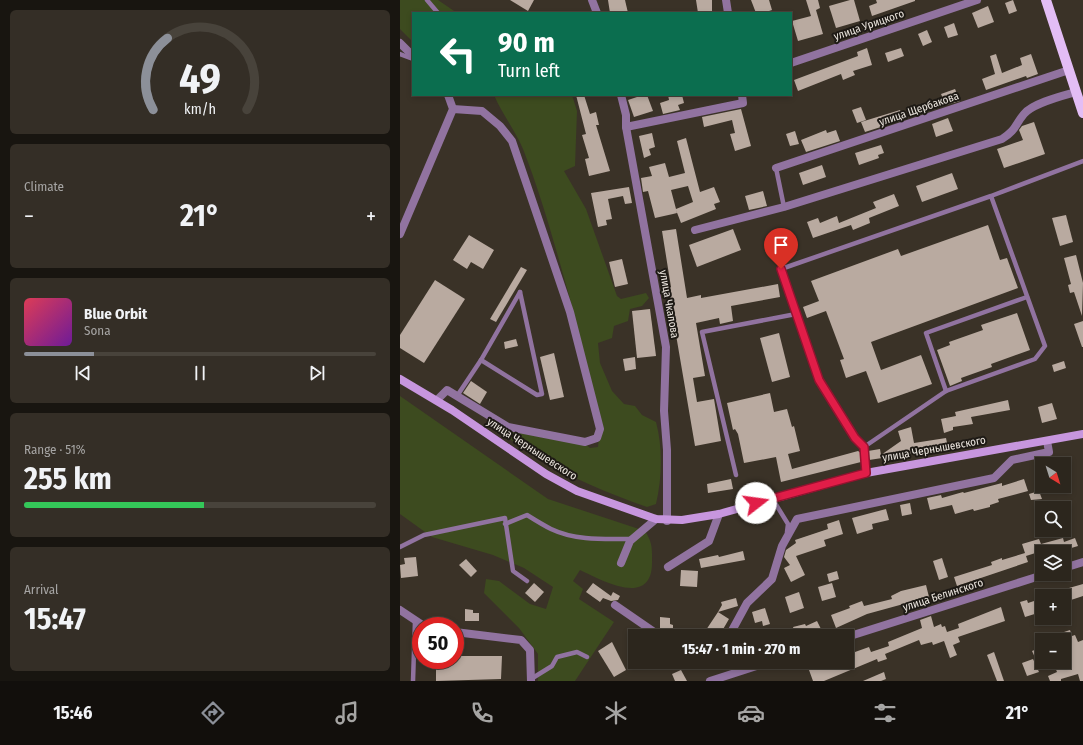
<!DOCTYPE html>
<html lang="en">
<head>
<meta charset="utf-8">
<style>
	:root { --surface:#2c261d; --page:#342e26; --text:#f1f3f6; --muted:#a6a5a4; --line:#48433b; --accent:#8c9099 }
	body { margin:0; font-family:"Fira Sans Condensed",sans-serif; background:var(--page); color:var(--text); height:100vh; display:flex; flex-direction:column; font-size:15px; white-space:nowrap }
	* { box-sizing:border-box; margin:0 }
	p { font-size:13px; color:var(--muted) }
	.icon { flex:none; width:22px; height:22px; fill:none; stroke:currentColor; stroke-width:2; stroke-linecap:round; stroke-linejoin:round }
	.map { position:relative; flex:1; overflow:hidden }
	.side { display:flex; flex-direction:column; gap:10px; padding:10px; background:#181510; width:400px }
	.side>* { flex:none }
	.hud { position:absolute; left:12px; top:12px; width:380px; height:84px; border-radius:0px; box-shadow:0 2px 6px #0003,0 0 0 1px var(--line); background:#0b6e4f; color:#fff; overflow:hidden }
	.needle { width:26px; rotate:142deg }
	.buttons { position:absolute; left:635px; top:457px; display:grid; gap:8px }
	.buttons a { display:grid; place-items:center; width:36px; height:36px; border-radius:0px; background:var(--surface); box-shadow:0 2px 6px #0003,0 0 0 1px var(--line); font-size:20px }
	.speed { position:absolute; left:12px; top:617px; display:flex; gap:8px; font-size:20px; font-weight:700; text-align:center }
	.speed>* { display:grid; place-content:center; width:52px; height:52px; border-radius:50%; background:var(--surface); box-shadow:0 2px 6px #0003,0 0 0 1px var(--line); line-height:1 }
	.speed .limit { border:6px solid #d22; background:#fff; color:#111 }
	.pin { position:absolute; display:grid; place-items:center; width:34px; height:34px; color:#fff; margin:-41px -17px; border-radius:50% 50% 50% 0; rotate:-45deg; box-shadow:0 0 4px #0007 }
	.pin .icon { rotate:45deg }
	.me { position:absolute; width:44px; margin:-22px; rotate:75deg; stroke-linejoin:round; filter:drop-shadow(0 0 3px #0008) }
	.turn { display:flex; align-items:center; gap:14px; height:84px; padding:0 20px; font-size:18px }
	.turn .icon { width:52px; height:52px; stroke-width:2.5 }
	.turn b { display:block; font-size:28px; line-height:34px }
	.big { font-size:30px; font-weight:700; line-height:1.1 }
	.side .tile { flex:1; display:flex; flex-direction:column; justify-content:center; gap:6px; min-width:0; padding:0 14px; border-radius:6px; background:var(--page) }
	.side .dial { align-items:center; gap:0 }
	.dial svg { height:104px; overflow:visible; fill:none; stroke:var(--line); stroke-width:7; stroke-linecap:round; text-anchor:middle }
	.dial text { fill:var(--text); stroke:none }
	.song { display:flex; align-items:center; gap:12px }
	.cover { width:48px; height:48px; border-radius:6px; background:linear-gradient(135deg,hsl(350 70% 55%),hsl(280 70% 35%)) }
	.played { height:4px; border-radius:2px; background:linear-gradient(90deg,var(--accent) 20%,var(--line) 20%) }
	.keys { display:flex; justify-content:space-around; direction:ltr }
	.heat { display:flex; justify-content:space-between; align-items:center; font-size:22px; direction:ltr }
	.charge { height:6px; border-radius:3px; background:linear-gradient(90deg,#34c759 51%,var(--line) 0) }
	.trip { position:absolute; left:228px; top:629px; width:226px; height:40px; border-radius:0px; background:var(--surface); box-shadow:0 2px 6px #0003,0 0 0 1px var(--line); font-weight:700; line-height:40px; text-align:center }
	.tabs { display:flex; height:64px; justify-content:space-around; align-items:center; background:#120f0c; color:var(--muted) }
	.tabs .icon { width:28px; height:28px }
	.tabs .selected { color:var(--accent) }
	.tabs b { font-size:18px; color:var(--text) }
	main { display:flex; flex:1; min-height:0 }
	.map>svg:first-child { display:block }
</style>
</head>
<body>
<main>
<section class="side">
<div class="tile dial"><svg viewBox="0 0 100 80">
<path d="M14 69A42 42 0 1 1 86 69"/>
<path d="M14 69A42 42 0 0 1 25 14" stroke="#8c9099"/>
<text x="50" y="56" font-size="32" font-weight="700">49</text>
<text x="50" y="72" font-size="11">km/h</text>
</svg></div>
<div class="tile"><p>Climate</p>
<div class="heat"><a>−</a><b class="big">21°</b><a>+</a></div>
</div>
<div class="tile">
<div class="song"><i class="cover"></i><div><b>Blue Orbit</b><p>Sona</p></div></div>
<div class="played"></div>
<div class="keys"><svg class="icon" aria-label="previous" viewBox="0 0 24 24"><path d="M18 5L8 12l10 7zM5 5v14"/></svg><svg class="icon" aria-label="pause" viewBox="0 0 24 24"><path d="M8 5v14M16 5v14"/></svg><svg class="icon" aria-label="next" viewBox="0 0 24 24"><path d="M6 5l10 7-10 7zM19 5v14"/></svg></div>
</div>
<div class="tile"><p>Range · 51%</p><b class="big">255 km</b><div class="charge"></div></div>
<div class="tile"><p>Arrival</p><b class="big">15:47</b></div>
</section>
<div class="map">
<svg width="683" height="681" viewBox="0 0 683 681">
	<rect width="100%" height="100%" fill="#3a3227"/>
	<g fill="#3d4b1f">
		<polygon points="0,0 38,0 57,13 13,13 13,42 0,29"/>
		<path d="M94 95H172L177 111 175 166 164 171 186 209 217 296 221 299 246 293 249 298 242 306 230 309 228 321 214 326 212 338 198 343 200 363 212 391 224 404 235 406 242 415 256 422C263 448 262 478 256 504L247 507C207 493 169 477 133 455 121 447 110 442 103 430L108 427 183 442 190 448 198 447 200 429 172 319V306C157 253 143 200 123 149 115 130 102 114 94 95Z"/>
		<path d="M0 396 148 499 245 531C253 543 252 550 252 564 251 608 201 580 180 570L173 581 183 589 179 599 214 622 175 681H138V654L119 628 84 593 86 579 99 581 130 604 146 609 153 587 124 568 93 555 32 537 0 514Z"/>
	</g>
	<g fill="#b9aaa0" fill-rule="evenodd">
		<polygon points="110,0 134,0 128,11"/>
		<polygon points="208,0 225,0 228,13 210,13"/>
		<polygon points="296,0 312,0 312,13 298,13"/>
		<polygon points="351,0 369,0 372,10 363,13 356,13"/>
		<polygon points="406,0 418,0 420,8 416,10 423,34 398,41 392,21 411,16"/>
		<polygon points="450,0 454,0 460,21 436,28 429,6"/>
		<polygon points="476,0 515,0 515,1 472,16 469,6 477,3"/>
		<polygon points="613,0 617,11 609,14 605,3"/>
		<polygon points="588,6 594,22 578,28 572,13"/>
		<polygon points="554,23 558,35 548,38 544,27"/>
		<polygon points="527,30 532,42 523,46 518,34"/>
		<polygon points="467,48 472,65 453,71 455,75 443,80 441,74 398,91 394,80 458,56 457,52"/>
		<polygon points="501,48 504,56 488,62 485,53"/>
		<polygon points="596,54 602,73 622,65 620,58 631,54 638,74 627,78 626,76 586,90 582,79 595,74 590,56"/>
		<polygon points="555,89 560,101 546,105 541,94"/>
		<polygon points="176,95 184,95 190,114 196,112 199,125 196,125 210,171 189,176 185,159 189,158 182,135 186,134"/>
		<polygon points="243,95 247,95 253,111 234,117 228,100"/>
		<polygon points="268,95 282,95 284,103 278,105 280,110 263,114 260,103 269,100"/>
		<polygon points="461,107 466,120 457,123 452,110"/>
		<polygon points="341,109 351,146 335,151 330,134 335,133 332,120 304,127 302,117"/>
		<polygon points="500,110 503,120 465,132 461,122"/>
		<polygon points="548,118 553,131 536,137 532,124"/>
		<polygon points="634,122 645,154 604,168 597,149 623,140 619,130 622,126"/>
		<polygon points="426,130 427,133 436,130 440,141 406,152 401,140"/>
		<polygon points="395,131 399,144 390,146 386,134"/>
		<polygon points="252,133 255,147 249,149 251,155 244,158 239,136"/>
		<path d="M286 138 300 192 314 187 320 202 314 204 316 209 281 223 276 210 277 213 273 214 255 218 248 191 243 192 241 178 252 176 249 167 265 163 269 177 285 173 277 141ZM288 186 293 202 276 209 271 190Z"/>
		<polygon points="481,145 484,153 478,155 479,158 459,165 455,153"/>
		<polygon points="422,165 426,177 403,185 399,173"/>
		<polygon points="552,173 558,189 522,202 516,186"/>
		<polygon points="229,187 232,203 225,204 223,196 208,199 212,219 206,220 207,225 198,227 191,193"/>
		<polygon points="363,191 367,206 349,210 345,196"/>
		<polygon points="494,194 499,206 469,218 470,223 453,230 451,225 413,238 407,222 418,218 420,223 437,216 439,223 476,208 473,202"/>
		<polygon points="666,215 673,242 660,246 652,218"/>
		<polygon points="588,225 600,260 607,258 618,288 471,342 481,370 521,355 532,384 478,403 466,371 446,378 440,360 444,359 426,311 407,318 403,307 419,301 411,281 498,249 501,256"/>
		<polygon points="276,229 287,298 301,295 301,298 378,284 380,297 331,306 333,321 320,324 319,318 296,323 305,376 293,378 297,402 314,399 321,441 295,446 268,288 271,287 262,231"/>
		<polygon points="333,229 341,250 297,267 289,245"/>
		<polygon points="69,235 94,250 83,269 71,262 67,269 53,260"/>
		<polygon points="676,255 683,283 682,316 674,292 670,293 668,285 671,284 664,258"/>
		<polygon points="222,259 228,284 215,287 209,262"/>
		<polygon points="121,267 127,270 96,322 90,319"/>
		<polygon points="35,280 65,299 24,363 0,348 0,335"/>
		<polygon points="250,309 256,356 237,358 232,311"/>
		<polygon points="617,313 630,350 591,364 592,367 561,378 562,381 550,386 537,350 550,345 549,342 583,330 581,325"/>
		<polygon points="683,321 683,347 682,347 674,324"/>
		<polygon points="379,333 390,377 372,382 360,338"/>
		<polygon points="116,339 118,346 105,349 104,342"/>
		<polygon points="154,353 164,397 150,400 140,357"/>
		<polygon points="235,357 236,369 225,371 223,359"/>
		<polygon points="664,361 666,368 654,372 652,365"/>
		<polygon points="71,381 87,392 80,404 63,393"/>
		<polygon points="370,393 374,412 387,409 392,427 394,426 400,451 388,454 392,469 458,451 461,453 461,462 381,482 376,457 344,463 338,434 335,429 333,430 327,403"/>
		<polygon points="608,400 610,410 571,417 573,424 553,427 553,430 544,433 541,419 556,416 555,412"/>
		<polygon points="652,403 657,419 642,423 638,407"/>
		<polygon points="511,427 514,443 546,438 548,448 469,460 468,451 480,449 481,455 501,441 498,431"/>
		<polygon points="331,479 333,489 308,493 307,484"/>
		<polygon points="624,479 628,491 598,499 599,502 590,505 590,507 574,511 573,509 555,514 552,505 530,510 527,498 541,495 542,498 563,492 564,493 602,483 602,486"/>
		<polygon points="640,486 665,486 666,488 642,494"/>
		<polygon points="639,491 642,499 631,500 629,494"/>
		<polygon points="510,503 512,514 502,516 500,505"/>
		<polygon points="486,509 489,520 472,524 473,529 457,534 452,518"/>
		<polygon points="439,520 443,534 424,540 426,546 396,556 405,575 391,582 384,568 390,565 384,557 386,550 396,543 395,540 428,529 427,524"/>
		<polygon points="663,538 664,542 675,538 678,546 658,552 649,552 648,549 626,556 628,562 557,586 554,577 592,565 591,562 602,558 602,560 625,553 622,544 639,539 641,544"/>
		<polygon points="343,551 345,560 301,568 299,559 318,555 319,557"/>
		<polygon points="16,557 18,576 1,578 0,565 5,564 4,558"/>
		<polygon points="542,558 548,577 539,580 533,561"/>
		<polygon points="66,559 77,571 71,577 59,565"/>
		<polygon points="281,570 298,571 297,587 280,586"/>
		<polygon points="437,571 439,579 429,582 427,574"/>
		<polygon points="134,583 144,592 135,602 125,593"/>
		<polygon points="193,583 211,596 213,592 220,596 218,600 211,601 203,598 200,602 186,592"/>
		<polygon points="432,583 436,597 422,601 418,587"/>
		<polygon points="683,584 683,596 674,599 664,602 664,596 649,596 648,594"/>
		<polygon points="526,585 529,597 467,614 436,628 431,615 450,608 449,606 462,601 464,606 492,599 491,596 501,591"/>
		<polygon points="399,592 404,608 390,613 385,597"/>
		<polygon points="336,598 338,606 318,612 322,605 321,602"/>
		<polygon points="627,600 628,603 637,600 641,612 625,617 620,602"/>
		<polygon points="601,607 605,621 558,637 560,642 553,645 557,655 550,658 544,641 533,645 532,642 521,645 519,640 485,654 487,659 478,662 477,659 424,681 413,681 409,670 433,662 447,662 447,657 455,654 455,652 469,647 471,652 489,646 488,642 522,628 520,620 531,616 534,627 541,624 542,627 545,626 547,632 559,628 558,624"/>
		<polygon points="365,608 370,624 363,626 362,621 355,623 352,612"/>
		<polygon points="65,609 73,610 73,613 79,613 79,621 65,621"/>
		<polygon points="318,612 329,619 322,631 320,630 316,636 302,636"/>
		<polygon points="260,617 270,618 270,624 273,625 273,632 264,632 260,629"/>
		<polygon points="417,621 422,631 412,636 396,636 393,627 405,624 406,626"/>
		<polygon points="670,630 672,636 675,635 678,642 683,640 683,681 680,681 678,674 661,679 661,681 650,681 648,676 657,672 653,662 669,662 664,647 668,644 664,632"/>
		<polygon points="212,642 226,670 214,677 198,651"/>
		<polygon points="642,647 642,660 637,662 632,651"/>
		<polygon points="594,652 604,681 597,681 587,655"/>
		<polygon points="55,656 102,656 101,679 36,681 36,660 55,660"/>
		<polygon points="633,659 639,672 627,676 622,663"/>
		<polygon points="281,670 287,681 275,681 272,674"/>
		<polygon points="484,672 486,679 481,681 463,681"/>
	</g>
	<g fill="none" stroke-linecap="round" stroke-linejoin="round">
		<g stroke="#9173a0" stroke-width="4.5">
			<polyline points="27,0 38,13"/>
			<polyline points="0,54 13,59"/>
			<polyline points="376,168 384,207"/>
			<polyline points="591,196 645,346 635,359 546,391 464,447 455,438 419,380 381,269 591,196 683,161"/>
			<polyline points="81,360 137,395 142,394 120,292"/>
			<polyline points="546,391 526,333 627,297"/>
			<polyline points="57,396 81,360 120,292"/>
			<polyline points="464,447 466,473"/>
			<polyline points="336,475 302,332 396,314"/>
			<polyline points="372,498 388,524 387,532"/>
			<path d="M105 524 127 515C135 520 143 525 151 529 176 541 205 539 231 539"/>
			<polyline points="0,547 24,535 105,518 113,571 127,581"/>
			<polyline points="131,679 152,666 157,657 177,652 187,657"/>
			<polyline points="13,681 15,621"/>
		</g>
		<g stroke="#9173a0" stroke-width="8">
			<polyline points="192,0 197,13"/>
			<polyline points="326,0 328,13"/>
			<polyline points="0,43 13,56"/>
			<polyline points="391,63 577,0"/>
			<polyline points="221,95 226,115 226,127 266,347 264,411 267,450 267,521"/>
			<polyline points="226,127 343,103 342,95"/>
			<polyline points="376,168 669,70"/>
			<path d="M295 230 384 207 602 139C617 129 614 126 624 114 633 103 662 96 676 92"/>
			<polyline points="0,234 53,109 48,95"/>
			<polyline points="37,400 47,390 108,427 185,442 197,438 200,429 170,312 112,141 100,126 82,111 53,109"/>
			<polyline points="221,563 230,541 256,519"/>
			<polyline points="268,567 309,541 319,514"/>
			<polyline points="664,568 683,562"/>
			<polyline points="215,605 260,636"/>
			<polyline points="0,610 24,626"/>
			<polyline points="55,632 121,640 130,650 131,681"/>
			<polyline points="329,636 347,603 372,579 382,546 397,519 594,478 612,460 649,452 647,441"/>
			<polyline points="447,637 646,574"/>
			<polyline points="310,681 369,662"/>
		</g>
		<polyline stroke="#c796de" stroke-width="8" points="0,379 52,410 146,474 177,491 256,519 282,520 319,514 466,473 683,434"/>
		<polyline stroke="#e3bdf5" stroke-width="10" points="646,0 683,113"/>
	</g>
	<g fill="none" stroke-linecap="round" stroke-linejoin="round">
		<defs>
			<polyline id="route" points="356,503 466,473 464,447 455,438 419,380 381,269"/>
		</defs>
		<use href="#route" stroke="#92132f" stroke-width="10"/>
		<use href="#route" stroke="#e11d48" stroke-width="7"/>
	</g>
	<g text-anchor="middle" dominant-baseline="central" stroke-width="4" stroke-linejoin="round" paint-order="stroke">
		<g font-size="11" fill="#ece6df" stroke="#1e1a15">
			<text transform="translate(469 25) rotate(-19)">улица Урицкого</text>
			<text transform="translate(519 109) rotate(-19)">улица Щербакова</text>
			<text transform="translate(269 304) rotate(80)">улица Чкалова</text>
			<text transform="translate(132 449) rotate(33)">улица Чернышевского</text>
			<text transform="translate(534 449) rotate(-10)">улица Чернышевского</text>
			<text transform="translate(543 595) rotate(-18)">улица Белинского</text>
		</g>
	</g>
</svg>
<div class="buttons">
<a><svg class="needle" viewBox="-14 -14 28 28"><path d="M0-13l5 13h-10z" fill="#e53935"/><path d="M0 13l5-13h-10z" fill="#a6a5a4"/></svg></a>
<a><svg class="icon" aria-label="search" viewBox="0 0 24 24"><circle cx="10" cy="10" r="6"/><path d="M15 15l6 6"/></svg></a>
<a><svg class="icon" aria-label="layers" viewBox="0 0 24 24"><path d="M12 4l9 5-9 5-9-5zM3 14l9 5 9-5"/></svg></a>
<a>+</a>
<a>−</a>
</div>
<div class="speed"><div class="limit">50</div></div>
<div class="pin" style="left:381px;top:269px;background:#d93025"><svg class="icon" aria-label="arrive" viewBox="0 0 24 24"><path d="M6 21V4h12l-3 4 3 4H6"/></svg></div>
<svg class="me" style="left:356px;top:503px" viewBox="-20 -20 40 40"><circle r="19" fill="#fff"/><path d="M0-13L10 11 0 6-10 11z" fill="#e11d48"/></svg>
<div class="trip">15:47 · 1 min · 270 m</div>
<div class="hud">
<div class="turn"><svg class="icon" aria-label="left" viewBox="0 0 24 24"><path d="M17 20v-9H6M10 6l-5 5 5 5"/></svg><div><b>90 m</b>Turn left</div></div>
</div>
</div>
</main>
<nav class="tabs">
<b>15:46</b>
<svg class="icon selected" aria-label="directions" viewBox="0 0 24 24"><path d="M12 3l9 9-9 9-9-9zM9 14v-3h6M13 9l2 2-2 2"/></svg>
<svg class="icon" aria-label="music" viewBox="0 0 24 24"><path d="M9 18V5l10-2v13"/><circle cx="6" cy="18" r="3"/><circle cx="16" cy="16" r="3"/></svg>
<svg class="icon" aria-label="phone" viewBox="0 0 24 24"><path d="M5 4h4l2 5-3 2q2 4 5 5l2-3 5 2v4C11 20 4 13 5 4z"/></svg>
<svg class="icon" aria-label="climate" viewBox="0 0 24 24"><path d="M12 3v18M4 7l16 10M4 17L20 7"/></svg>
<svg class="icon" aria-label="car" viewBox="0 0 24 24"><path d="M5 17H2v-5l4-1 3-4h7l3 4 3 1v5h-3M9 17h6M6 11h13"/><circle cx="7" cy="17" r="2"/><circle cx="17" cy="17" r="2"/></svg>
<svg class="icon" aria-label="filters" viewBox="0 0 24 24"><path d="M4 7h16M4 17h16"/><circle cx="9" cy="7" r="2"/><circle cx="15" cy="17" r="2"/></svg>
<b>21°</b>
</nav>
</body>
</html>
